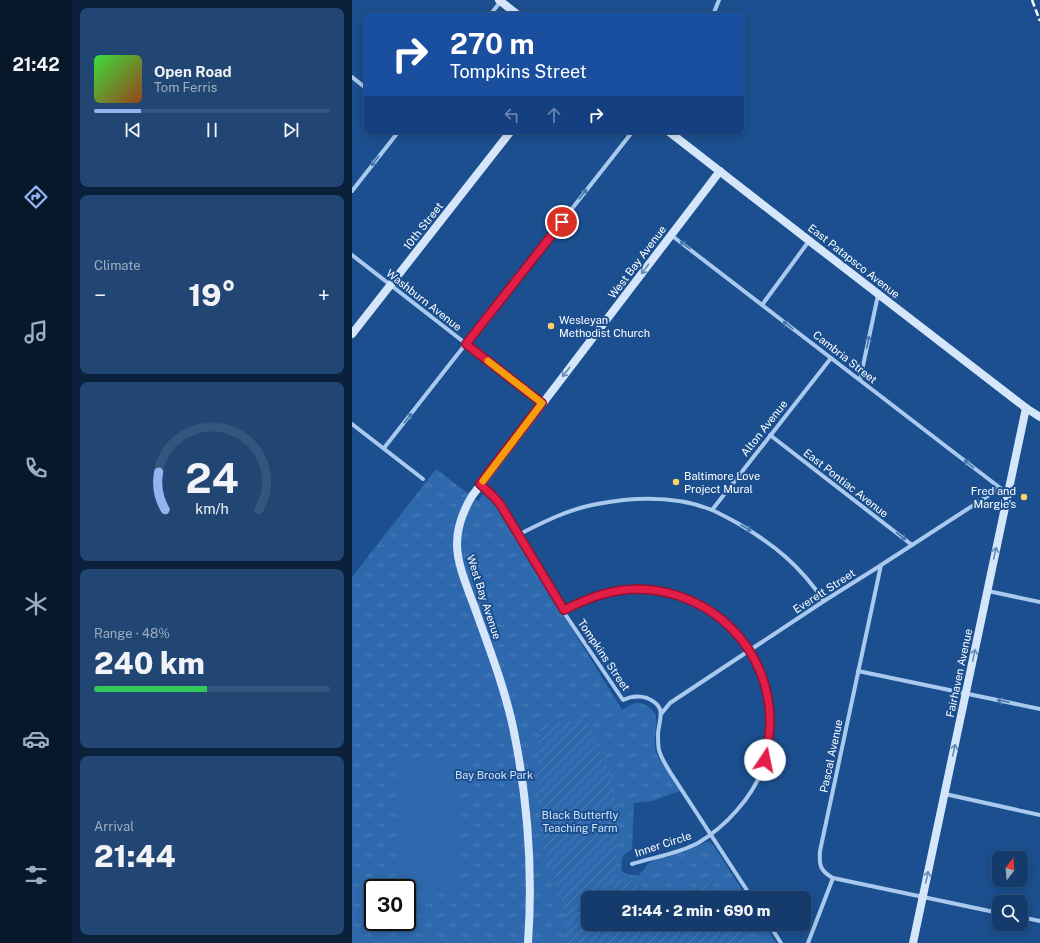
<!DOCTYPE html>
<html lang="en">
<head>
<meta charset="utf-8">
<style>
	:root { --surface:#143b6b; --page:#214673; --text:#f1f3f6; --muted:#9dadc1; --line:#33557e; --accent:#95b2f1 }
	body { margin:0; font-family:"Public Sans",sans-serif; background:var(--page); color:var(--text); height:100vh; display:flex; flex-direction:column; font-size:15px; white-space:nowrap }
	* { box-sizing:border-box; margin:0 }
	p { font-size:13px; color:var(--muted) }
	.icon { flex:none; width:22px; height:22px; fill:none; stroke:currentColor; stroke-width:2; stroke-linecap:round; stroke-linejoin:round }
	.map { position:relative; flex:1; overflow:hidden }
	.sheet { display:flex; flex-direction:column; gap:8px; padding:8px; background:#0b203b; width:280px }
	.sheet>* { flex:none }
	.hud { position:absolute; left:12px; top:12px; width:380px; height:122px; border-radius:8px; box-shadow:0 2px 10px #0003,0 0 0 1px var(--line); background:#1a4fa0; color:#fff; overflow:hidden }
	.needle { width:26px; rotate:16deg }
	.buttons { position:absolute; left:640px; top:851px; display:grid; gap:8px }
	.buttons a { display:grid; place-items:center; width:36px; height:36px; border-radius:8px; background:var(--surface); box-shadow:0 2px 10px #0003,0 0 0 1px var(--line); font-size:20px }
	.speed { position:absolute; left:12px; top:879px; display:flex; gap:8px; font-size:20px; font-weight:700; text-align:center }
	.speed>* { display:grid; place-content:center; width:52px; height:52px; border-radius:50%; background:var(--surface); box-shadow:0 2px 10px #0003,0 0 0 1px var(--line); line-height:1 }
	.speed .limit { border:2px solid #111; border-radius:6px; background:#fff; color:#111 }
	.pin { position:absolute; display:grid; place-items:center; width:34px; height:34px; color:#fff; margin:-17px; border:2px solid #fff; border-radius:50%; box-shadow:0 1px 4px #0007 }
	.me { position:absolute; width:44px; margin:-22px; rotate:11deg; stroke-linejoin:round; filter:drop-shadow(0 0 3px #0008) }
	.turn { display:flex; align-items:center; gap:14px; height:84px; padding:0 20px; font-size:18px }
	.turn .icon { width:52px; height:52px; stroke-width:2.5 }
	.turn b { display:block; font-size:28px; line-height:34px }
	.lanes { display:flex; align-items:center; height:38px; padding:0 20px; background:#0003; justify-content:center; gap:20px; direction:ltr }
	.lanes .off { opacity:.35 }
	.big { font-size:30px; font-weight:800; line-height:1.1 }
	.sheet .tile { flex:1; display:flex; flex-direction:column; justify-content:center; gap:6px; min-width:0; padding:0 14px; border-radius:8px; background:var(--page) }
	.sheet .dial { align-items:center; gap:0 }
	.dial svg { height:104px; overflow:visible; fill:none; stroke:var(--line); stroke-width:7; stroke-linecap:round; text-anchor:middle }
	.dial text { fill:var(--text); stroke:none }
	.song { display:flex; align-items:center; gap:12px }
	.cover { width:48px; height:48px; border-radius:6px; background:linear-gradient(135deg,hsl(120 70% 55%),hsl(20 70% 35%)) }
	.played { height:4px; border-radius:2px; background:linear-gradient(90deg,var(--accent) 20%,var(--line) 20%) }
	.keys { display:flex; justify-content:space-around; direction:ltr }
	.heat { display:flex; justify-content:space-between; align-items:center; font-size:22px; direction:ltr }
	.charge { height:6px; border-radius:3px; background:linear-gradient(90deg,#34c759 48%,var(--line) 0) }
	.trip { position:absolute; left:229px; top:891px; width:230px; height:40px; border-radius:8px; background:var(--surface); box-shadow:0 2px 10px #0003,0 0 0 1px var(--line); font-weight:800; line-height:40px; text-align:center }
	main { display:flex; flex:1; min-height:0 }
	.menu { display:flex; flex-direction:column; width:72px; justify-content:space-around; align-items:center; background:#08182b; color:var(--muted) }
	.menu .icon { width:28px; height:28px }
	.menu .on { color:var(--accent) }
	.menu b { font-size:18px; color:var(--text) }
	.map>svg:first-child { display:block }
</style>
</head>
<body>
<main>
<nav class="menu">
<b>21:42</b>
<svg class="icon on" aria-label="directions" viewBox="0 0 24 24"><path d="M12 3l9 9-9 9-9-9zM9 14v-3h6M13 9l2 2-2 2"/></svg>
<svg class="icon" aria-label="music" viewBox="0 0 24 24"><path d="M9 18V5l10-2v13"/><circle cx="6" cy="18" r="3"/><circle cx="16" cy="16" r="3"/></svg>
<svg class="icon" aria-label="phone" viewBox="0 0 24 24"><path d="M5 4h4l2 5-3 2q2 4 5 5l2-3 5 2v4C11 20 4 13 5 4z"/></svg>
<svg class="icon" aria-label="climate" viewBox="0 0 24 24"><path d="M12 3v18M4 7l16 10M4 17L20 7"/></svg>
<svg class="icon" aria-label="car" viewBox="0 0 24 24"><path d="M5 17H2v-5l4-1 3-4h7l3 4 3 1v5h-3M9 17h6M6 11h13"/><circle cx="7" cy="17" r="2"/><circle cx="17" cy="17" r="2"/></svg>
<svg class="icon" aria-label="filters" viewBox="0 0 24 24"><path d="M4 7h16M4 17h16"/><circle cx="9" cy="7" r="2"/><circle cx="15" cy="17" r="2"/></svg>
</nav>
<section class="sheet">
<div class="tile">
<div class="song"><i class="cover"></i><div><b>Open Road</b><p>Tom Ferris</p></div></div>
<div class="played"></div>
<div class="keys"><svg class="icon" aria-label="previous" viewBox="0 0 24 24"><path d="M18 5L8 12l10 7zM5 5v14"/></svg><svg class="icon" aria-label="pause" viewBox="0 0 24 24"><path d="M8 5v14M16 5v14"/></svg><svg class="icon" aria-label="next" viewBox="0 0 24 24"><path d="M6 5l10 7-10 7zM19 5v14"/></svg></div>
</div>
<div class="tile"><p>Climate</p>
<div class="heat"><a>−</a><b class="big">19°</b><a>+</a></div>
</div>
<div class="tile dial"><svg viewBox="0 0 100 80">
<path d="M14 69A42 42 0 1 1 86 69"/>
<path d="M14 69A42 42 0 0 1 9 40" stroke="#95b2f1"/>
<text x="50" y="56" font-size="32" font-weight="700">24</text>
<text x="50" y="72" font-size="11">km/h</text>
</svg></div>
<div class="tile"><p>Range · 48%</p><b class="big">240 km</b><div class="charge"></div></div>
<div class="tile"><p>Arrival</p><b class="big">21:44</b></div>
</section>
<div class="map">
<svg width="688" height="943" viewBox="0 0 688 943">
	<defs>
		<pattern id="grass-tufts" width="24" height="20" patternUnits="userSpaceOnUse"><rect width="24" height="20" fill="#2e69ad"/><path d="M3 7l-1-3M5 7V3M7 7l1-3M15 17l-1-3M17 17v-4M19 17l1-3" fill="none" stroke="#4d80b9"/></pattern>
		<pattern id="garden-furrows" width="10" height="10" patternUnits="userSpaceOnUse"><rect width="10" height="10" fill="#2e69ad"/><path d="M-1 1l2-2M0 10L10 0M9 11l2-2" fill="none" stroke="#4d80b9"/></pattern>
	</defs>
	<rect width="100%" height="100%" fill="#1b4f8f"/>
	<path fill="url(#grass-tufts)" fill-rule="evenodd" d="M84 469 126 501 132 493 146 508 270 710C277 706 284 700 293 705 315 716 297 735 305 755L328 791 300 801 282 803 280 850C270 853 268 860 270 871 276 875 280 876 287 875L297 863 305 859 316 857 332 852 354 842H358L362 846 395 898H236V924H411L424 943H0V577ZM21 888H55V922H21Z"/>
	<polygon fill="url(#garden-furrows)" points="235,719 257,770 267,820 264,849 266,878 313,894 356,884 368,898 236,898 236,924 386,924 394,943 214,943 212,905 190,843 185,775 189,724"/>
	<polygon fill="#2e69ad" points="104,757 109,890 55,892 55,888 48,888 43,759"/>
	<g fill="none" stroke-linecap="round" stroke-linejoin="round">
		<g stroke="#a9c9ee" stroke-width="4">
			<polyline points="138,15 149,1"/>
			<polyline points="361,15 367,0"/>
			<polyline points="0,77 15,89"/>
			<polyline points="0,191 47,131"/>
			<polyline points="319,235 656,494"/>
			<polyline points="0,255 190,403"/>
			<polyline points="410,305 457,241"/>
			<polyline points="508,380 526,295"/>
			<polyline points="0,424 71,479"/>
			<polyline points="418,435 560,545"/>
			<polyline points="32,448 281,131"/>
			<path d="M128 485 141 496 147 504 211 611 271 700C279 696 286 695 295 698 316 707 307 718 306 734 306 739 306 745 307 750 309 758 314 765 318 772L400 898"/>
			<polyline points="360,510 479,358"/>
			<path d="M166 535C191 522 217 509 245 504 282 497 325 496 360 510 369 514 378 519 387 524 423 545 448 566 472 601"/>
			<path d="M529 565 468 851C467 865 468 871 481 878L647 913"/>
			<polyline points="636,591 688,602"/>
			<path d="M211 611C229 602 246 594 265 591 289 587 314 591 337 600 389 621 419 671 418 727 417 741 416 755 411 768 400 798 373 827 346 843 326 854 302 857 280 864"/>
			<polyline points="506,671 688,709"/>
			<polyline points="309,714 318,703 324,699 472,601 523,569 648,488"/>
			<polyline points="593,794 688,815"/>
			<polyline points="669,917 688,921"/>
			<polyline points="417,924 429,943"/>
			<polyline points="456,943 481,878"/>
		</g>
		<g stroke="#d6e6fa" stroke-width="8">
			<polyline points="147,0 166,15"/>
			<polyline points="316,131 464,246 674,408 688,417"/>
			<polyline points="0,334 159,131"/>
			<path d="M176 943C181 872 176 802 162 732 154 692 139 653 125 614 118 593 105 567 105 544 105 526 111 511 120 496L368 171"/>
			<polyline points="561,943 674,408"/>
		</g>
		<polyline stroke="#fff" stroke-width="2.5" stroke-dasharray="7 3" stroke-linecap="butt" points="680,0 688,21"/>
	</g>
	<defs><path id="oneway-shaft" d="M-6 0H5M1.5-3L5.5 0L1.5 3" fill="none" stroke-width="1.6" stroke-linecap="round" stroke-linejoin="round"/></defs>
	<g stroke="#4674ac">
		<use href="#oneway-shaft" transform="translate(23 161) rotate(128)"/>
		<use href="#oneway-shaft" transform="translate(231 194) rotate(-52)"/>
		<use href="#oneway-shaft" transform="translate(333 245) rotate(-142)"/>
		<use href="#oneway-shaft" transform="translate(436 325) rotate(-142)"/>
		<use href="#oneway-shaft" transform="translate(516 342) rotate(-78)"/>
		<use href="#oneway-shaft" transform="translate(56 418) rotate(-52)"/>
		<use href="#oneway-shaft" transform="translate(617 464) rotate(-142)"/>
		<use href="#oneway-shaft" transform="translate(394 528) rotate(30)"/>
		<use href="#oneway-shaft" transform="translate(549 536) rotate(38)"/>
		<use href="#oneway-shaft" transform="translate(651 701) rotate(-168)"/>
	</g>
	<g stroke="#668bba">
		<use href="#oneway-shaft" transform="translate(293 269) rotate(127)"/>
		<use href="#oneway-shaft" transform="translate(214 372) rotate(128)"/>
		<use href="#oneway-shaft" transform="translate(643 553) rotate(-78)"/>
		<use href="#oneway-shaft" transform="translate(622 655) rotate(-78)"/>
		<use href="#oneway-shaft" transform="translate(602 750) rotate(-78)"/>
		<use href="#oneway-shaft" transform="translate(575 877) rotate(-78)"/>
	</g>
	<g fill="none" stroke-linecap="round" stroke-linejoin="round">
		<defs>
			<path id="route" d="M210 222 114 344 190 403 128 484 141 496 148 504 212 610C236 598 259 589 287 589 361 591 419 650 418 724 417 737 416 749 413 760"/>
		</defs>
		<use href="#route" stroke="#92132f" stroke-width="10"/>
		<use href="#route" stroke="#e11d48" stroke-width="7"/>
		<polyline stroke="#f59e0b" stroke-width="7" points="131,481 190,403 136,361"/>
	</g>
	<g fill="#ffd166" stroke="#1b4f8f" stroke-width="1.5">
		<circle cx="199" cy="326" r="4"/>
		<circle cx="324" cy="482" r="4"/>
		<circle cx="672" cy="497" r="4"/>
	</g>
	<g text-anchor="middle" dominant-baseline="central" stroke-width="4" stroke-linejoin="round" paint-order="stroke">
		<g font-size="11" fill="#fff" stroke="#1b4f8f">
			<text transform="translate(71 226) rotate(-52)">10th Street</text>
			<text transform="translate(502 261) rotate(38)">East Patapsco Avenue</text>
			<text transform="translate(285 262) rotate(-53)">West Bay Avenue</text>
			<text transform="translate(72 300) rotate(38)">Washburn Avenue</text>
			<text transform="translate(493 357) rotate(38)">Cambria Street</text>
			<text transform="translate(412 428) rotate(-52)">Alton Avenue</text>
			<text transform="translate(494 483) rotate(38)">East Pontiac Avenue</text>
			<text transform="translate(472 591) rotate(-33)">Everett Street</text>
			<text transform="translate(132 597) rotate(72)">West Bay Avenue</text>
			<text transform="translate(252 655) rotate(56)">Tompkins Street</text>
			<text transform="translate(607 673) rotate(-78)">Fairhaven Avenue</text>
			<text transform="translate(479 756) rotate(-78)">Pascal Avenue</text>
			<text transform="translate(311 844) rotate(-18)">Inner Circle</text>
		</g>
		<g font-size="11" fill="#fff" stroke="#1b4f8f" text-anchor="start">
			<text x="207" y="320">Wesleyan<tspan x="207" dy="13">Methodist Church</tspan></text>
			<text x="332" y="476">Baltimore Love<tspan x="332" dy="13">Project Mural</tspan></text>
			<text x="664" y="491" text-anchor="end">Fred and<tspan x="664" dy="13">Margie's</tspan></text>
		</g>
		<g font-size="11" fill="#cfe3fa" stroke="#1b4f8f">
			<text x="142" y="775">Bay Brook Park</text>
			<text x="228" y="815">Black Butterfly<tspan x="228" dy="13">Teaching Farm</tspan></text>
		</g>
	</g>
</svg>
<div class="buttons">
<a><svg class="needle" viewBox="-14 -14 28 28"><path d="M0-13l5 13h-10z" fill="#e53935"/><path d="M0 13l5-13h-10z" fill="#9dadc1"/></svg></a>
<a><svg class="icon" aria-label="search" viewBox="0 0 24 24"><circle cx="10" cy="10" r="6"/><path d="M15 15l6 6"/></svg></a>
</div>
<div class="speed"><div class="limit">30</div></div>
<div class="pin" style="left:210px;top:222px;background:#d93025"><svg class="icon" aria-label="arrive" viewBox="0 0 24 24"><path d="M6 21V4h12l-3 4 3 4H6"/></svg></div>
<svg class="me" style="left:413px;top:760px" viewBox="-20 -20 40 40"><circle r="19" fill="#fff"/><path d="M0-13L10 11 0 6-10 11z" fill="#e11d48"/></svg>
<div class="trip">21:44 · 2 min · 690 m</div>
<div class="hud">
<div class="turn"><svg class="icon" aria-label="right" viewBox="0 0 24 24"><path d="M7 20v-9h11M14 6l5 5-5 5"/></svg><div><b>270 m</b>Tompkins Street</div></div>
<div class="lanes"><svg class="icon off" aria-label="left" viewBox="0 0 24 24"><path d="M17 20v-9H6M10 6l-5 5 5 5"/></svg><svg class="icon off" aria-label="ahead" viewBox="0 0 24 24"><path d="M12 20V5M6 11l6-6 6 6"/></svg><svg class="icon" aria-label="right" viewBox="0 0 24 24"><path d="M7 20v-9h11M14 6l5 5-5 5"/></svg></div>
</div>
</div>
</main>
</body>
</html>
